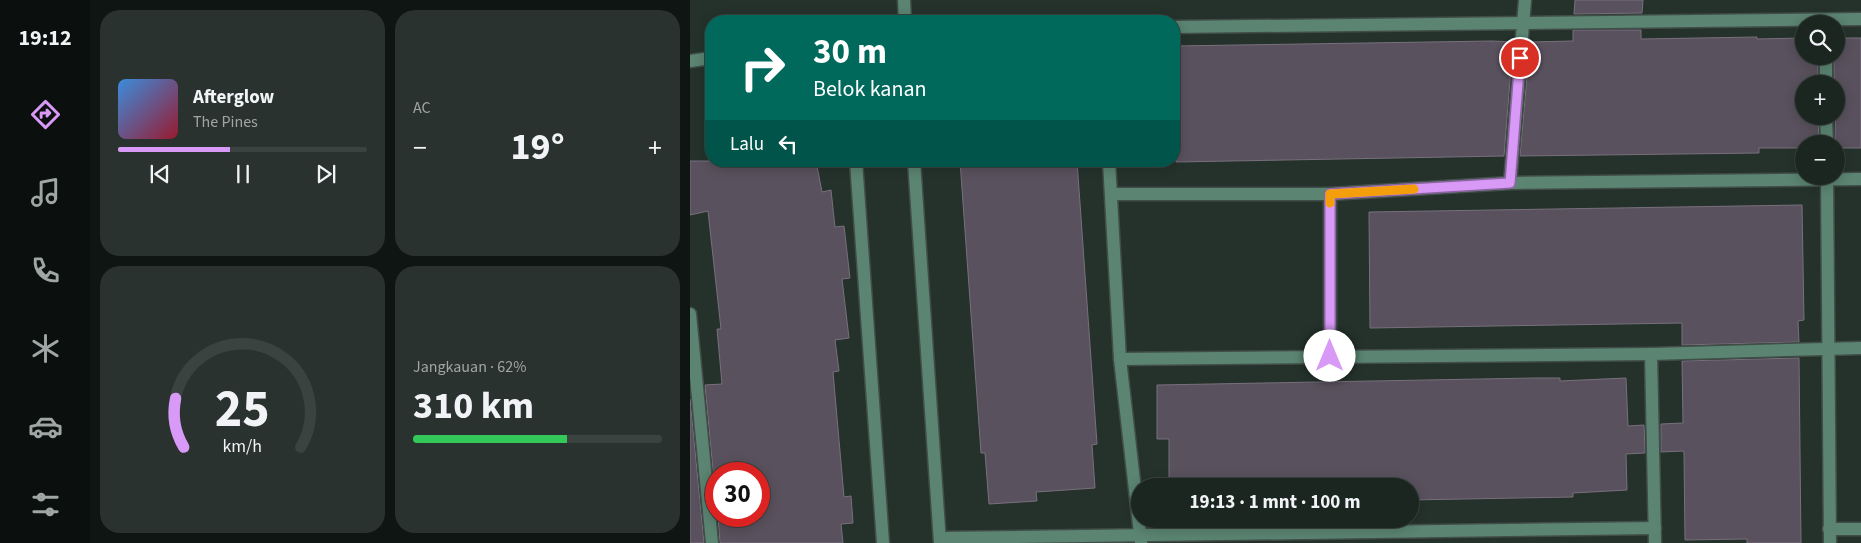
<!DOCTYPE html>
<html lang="id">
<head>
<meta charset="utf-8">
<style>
	:root { --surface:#1c2621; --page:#29322e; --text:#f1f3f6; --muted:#a0a5a5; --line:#3a433f; --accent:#d99af7 }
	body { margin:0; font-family:"Source Sans 3",sans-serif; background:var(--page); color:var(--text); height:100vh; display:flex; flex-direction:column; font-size:19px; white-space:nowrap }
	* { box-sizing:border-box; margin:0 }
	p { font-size:16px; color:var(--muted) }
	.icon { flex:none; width:28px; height:28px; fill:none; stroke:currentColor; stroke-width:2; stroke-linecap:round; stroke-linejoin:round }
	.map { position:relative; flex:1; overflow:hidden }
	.sheet { display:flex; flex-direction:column; gap:10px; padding:10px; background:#0f1512; width:600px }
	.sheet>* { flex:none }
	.top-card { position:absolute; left:15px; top:15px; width:475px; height:152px; border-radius:20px; box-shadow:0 2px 12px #0003,0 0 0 1px var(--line); background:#00695c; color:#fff; overflow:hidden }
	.buttons { position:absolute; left:1105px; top:15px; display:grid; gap:10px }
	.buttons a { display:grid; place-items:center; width:50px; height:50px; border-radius:50%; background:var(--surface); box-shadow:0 2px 12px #0003,0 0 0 1px var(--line); font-size:25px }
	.speed { position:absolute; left:15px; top:462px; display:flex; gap:10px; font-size:25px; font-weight:700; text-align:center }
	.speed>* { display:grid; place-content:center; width:65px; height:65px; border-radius:50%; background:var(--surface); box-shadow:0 2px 12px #0003,0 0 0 1px var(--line); line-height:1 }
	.speed .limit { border:8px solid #d22; background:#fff; color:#111 }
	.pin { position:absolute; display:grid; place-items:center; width:42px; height:42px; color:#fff; margin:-21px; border:2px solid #fff; border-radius:50%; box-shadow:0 1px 5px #0007 }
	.me { position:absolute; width:55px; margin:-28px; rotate:0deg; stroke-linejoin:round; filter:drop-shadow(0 0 4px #0008) }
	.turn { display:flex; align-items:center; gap:18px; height:105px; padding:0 25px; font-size:22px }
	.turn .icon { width:65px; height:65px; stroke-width:2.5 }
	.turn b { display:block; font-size:35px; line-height:42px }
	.then { display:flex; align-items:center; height:48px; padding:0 25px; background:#0003; gap:10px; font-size:19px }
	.big { font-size:38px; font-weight:700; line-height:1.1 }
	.sheet .tile { flex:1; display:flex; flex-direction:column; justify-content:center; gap:8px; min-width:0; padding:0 18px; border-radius:20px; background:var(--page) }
	.sheet .dial { align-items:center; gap:0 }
	.dial svg { height:130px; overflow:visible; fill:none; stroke:var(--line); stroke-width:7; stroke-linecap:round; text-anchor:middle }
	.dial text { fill:var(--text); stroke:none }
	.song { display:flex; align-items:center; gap:15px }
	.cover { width:60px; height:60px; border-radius:8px; background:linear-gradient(135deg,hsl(210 70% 55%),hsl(350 70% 35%)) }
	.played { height:5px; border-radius:2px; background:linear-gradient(90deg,var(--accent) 45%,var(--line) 45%) }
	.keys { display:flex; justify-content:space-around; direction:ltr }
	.heat { display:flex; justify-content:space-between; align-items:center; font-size:28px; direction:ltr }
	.charge { height:8px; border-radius:4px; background:linear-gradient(90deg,#34c759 62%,var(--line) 0) }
	.sheet .tiles { flex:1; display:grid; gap:10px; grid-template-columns:repeat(2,1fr) }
	.trip { position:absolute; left:441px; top:478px; width:288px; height:50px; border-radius:25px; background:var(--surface); box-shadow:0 2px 12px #0003,0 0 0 1px var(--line); font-weight:700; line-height:50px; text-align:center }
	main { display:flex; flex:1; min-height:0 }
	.tab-bar { display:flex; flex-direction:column; width:90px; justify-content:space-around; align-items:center; background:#0b0f0d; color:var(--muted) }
	.tab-bar .icon { width:35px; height:35px }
	.tab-bar .on { color:var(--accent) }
	.tab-bar b { font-size:22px; color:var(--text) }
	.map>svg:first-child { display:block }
</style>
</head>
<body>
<main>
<nav class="tab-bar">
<b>19:12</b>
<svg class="icon on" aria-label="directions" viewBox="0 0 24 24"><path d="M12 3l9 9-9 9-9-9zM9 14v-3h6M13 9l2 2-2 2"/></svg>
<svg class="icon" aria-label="music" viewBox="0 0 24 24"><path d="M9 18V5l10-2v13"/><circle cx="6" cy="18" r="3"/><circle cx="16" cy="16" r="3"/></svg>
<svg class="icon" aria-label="phone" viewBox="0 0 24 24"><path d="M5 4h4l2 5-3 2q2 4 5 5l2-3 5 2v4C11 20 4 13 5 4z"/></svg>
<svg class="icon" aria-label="climate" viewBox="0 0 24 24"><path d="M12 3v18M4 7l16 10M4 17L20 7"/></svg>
<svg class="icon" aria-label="car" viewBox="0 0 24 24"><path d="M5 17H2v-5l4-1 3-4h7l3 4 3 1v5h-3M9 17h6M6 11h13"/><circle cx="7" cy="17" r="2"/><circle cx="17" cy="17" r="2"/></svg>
<svg class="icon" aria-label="filters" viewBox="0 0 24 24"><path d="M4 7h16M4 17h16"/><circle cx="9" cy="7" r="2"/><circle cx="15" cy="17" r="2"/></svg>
</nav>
<section class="sheet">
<div class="tiles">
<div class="tile">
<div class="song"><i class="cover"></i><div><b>Afterglow</b><p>The Pines</p></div></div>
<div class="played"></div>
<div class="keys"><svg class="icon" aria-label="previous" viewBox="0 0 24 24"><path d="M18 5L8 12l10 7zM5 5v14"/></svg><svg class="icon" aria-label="pause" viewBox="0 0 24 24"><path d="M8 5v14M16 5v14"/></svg><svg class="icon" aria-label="next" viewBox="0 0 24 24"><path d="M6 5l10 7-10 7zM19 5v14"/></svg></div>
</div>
<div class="tile"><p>AC</p>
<div class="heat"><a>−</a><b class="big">19°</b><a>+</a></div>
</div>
<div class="tile dial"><svg viewBox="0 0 100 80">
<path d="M14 69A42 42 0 1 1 86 69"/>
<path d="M14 69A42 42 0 0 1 9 39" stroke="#d99af7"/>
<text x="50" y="56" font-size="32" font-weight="700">25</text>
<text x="50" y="72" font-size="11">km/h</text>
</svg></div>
<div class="tile"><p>Jangkauan · 62%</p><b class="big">310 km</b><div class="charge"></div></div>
</div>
</section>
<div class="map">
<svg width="1171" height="543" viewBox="0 0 1171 543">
	<rect width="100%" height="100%" fill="#25322c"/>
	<g fill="#59515d" stroke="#78707c">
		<polygon points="885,0 953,0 952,13 884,14"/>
		<polygon points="883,30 951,30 951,39 1067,37 1067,39 1114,38 1114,56 1128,56 1128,84 1114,84 1114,116 1128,116 1129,144 1114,144 1114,148 1069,148 1069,153 830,156 840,42 883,41"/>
		<polygon points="1146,38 1171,38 1171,148 1146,148 1145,144 1146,84 1144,84 1144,56 1146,56"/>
		<polygon points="802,41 823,42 814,156 486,162 485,46"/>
		<polygon points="0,161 126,161 132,192 141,190 145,227 154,226 160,278 152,279 159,338 145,340 149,371 143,372 154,497 161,496 163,523 151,524 153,543 30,543 28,516 69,516 69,474 26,474 26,502 15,385 32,384 27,329 31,329 18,211 0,215"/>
		<polygon points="270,161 325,161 325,164 387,161 407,444 402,445 405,488 346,492 347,501 299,504 295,453 291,453 289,425"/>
		<polygon points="1112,205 1114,320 1108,321 1109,342 992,345 992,323 680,328 679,212"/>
		<polygon points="1109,358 1111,543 1057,543 1057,539 995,540 994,453 993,451 971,452 971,424 993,423 992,361"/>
		<polygon points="844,378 870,378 870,381 936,378 938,426 954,425 955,453 936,454 937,490 883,493 883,497 720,500 720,486 479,486 479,439 467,439 467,385"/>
		<polygon points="0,399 14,543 0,543"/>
	</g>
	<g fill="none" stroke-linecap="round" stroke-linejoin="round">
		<defs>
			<g id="minor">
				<polyline points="214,0 215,21"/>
				<polyline points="484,27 1171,19"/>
				<polyline points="1136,56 1136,84"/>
				<polyline points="0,61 21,58"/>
				<polyline points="1136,116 1137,144"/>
				<polyline points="166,161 193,543"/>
				<polyline points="224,161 250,543"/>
				<polyline points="419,161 430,359 451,542"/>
				<polyline points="1137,176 1140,543"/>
				<polyline points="820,183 835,0"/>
				<polyline points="422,194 640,194 820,183 1171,179"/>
				<polyline points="640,194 640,356"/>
				<polyline points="0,314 22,543"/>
				<polyline points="961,354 965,543"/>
				<polyline points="430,359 961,354 1171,348"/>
				<polyline points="1139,529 1171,529"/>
				<polyline points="250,538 965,528"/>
			</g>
		</defs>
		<use href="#minor" stroke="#414d48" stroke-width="15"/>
		<use href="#minor" stroke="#5b8472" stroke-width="12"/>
	</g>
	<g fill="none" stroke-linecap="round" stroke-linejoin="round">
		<defs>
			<polyline id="route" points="640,356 640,194 820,183 830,58"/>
		</defs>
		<use href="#route" stroke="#8d64a1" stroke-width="12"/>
		<use href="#route" stroke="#d99af7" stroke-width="9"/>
		<polyline stroke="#f59e0b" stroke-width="9" points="640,203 640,194 724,189"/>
	</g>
</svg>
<div class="buttons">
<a><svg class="icon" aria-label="search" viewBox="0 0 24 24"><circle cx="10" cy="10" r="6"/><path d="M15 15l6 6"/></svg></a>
<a>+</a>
<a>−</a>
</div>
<div class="speed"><div class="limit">30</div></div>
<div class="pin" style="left:830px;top:58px;background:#d93025"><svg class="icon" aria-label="arrive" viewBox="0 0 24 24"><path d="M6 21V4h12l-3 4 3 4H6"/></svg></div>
<svg class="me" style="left:640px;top:356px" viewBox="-20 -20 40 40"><circle r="19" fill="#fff"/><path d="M0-13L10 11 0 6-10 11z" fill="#d99af7"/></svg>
<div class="trip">19:13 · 1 mnt · 100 m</div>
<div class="top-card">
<div class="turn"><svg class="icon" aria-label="right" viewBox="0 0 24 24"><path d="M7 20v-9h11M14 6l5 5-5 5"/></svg><div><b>30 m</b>Belok kanan</div></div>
<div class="then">Lalu<svg class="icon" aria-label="left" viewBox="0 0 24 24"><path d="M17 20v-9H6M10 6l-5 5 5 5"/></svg></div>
</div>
</div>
</main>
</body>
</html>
